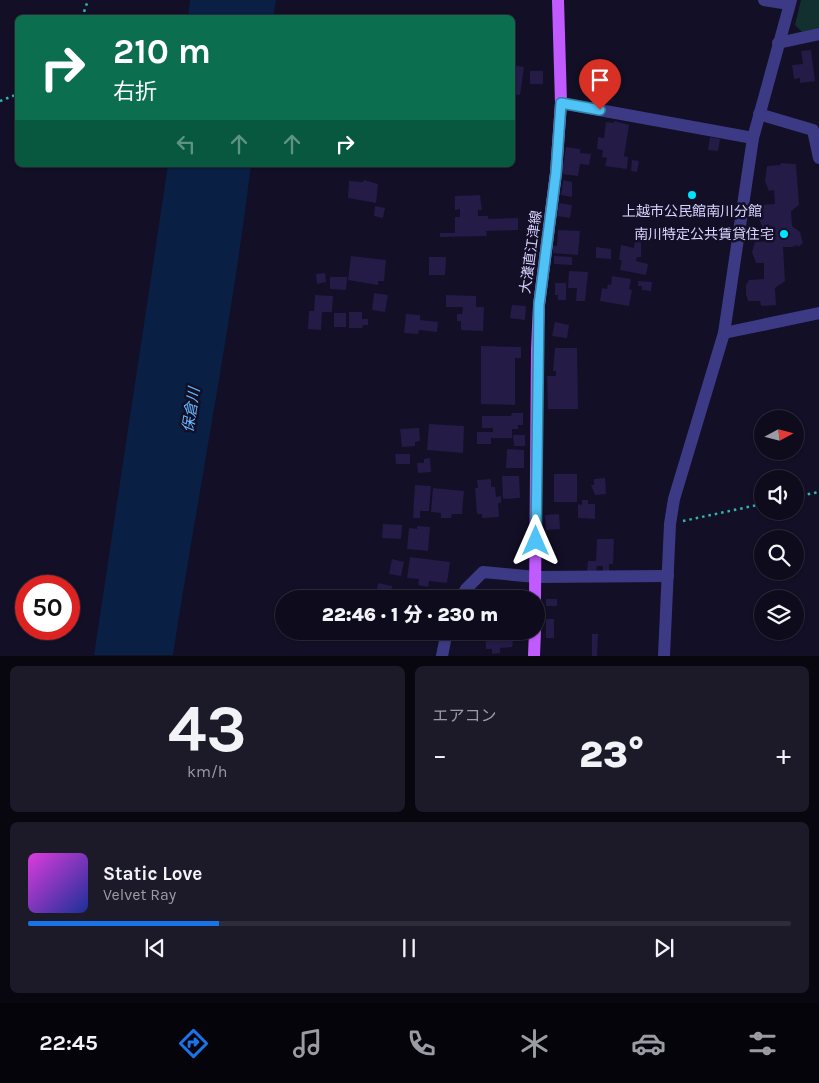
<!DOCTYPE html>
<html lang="ja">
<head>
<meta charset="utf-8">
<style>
	:root { --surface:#0e0b1c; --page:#1c1929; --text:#f1f3f6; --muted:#9b9ba3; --line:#2e2b3b; --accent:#1a73e8 }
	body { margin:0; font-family:Karla,"Noto Sans JP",sans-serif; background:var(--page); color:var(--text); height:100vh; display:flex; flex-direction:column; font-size:19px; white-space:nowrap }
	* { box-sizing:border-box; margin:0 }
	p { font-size:16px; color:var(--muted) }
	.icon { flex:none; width:28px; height:28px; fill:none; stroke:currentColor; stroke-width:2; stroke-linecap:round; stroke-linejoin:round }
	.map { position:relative; height:656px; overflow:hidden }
	.side { display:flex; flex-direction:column; gap:10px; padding:10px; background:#08060f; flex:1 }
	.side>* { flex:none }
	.guide { position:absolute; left:15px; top:15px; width:500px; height:152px; border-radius:8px; box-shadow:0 1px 4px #0004,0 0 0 1px var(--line); background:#0b6e4f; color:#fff; overflow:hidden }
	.needle { width:32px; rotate:83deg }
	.tools { position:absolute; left:754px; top:410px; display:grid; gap:10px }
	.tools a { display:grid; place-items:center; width:50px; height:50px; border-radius:50%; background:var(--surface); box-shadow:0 1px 4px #0004,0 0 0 1px var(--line); font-size:25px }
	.speed { position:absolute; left:15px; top:575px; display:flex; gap:10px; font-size:25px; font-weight:700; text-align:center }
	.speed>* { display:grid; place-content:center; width:65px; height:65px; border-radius:50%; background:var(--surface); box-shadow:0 1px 4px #0004,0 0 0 1px var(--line); line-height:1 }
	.speed .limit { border:8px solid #d22; background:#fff; color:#111 }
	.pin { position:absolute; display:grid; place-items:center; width:42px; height:42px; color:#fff; margin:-51px -21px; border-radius:50% 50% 50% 0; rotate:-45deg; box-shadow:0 0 5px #0007 }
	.pin .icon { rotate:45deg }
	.me { position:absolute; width:55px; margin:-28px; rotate:0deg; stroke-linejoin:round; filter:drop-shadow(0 0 4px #0008) }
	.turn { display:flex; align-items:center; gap:18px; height:105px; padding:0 15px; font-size:22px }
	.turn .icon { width:65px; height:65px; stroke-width:2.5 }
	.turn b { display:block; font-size:35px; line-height:42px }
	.lanes { display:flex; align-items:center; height:48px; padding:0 15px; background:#0003; justify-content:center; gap:25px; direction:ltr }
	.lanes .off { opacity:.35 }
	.big { font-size:38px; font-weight:800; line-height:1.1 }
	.side .card { flex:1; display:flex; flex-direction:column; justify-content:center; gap:8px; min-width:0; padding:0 18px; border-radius:8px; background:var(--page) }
	.side .dial { align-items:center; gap:0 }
	.dial b { font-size:65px; line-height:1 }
	.song { display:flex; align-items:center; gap:15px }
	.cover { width:60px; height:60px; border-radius:8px; background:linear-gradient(135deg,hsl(300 70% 55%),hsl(230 70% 35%)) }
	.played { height:5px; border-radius:2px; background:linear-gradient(90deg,var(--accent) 25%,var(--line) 25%) }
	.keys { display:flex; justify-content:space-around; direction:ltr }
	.heat { display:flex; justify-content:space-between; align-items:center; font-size:28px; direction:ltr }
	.side .tiles { flex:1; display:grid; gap:10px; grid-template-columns:1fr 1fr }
	.card:last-child { grid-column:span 2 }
	.trip { position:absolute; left:275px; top:590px; width:270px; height:50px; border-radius:25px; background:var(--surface); box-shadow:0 1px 4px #0004,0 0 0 1px var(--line); font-weight:800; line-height:50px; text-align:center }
	.tabs { display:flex; height:80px; justify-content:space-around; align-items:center; background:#06040b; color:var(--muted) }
	.tabs .icon { width:35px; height:35px }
	.tabs .on { color:var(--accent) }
	.tabs b { font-size:22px; color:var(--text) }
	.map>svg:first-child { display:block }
</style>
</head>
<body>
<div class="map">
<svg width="819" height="656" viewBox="0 0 819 656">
	<rect width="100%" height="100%" fill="#130f26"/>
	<polygon fill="#12302f" points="801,0 819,0 819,28 802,32 795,25"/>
	<g fill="#0a1f44">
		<polygon points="190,0 276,0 273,17 188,17"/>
		<path d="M168 165H251C231 329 198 492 173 655H94Z"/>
	</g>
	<g fill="#241b47">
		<polygon points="811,50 815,81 800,83 800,78 794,79 792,65 803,64 801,51"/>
		<polygon points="512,65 524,67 520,95 512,94"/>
		<rect x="530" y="71" width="13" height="13"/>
		<polygon points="614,121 629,125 624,156 628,157 627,169 605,166 607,158 602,157 603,150 597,149 598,137 604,138 606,122 614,123"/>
		<polygon points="710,137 720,139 718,151 708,150"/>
		<polygon points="566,147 580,149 580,153 591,154 589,165 580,164 578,176 562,174"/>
		<polygon points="632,160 639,161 637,172 631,171"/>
		<polygon points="781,163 796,164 799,205 791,211 792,226 800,232 803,243 798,247 797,245 792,247 783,247 785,281 775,288 776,305 761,306 760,301 748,301 746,294 746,285 749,280 764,279 764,263 756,263 752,252 755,242 768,241 769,228 763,228 759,219 760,205 775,204 774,190 769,191 765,181 767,166 780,165"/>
		<polygon points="364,180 378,184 376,203 348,198 349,181 363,182"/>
		<polygon points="563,180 572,182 572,197 561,195"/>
		<polygon points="480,195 482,210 478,210 478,216 488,216 488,219 518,218 518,230 486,231 487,236 440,237 440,233 455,233 455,217 460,217 460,209 455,210 455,196"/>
		<polygon points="559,203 572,205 570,218 557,216"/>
		<polygon points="375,206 385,208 383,218 374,216"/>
		<polygon points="558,230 580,231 578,255 553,253 553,246 557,246"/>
		<polygon points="635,240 641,241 641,257 637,257 636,261 648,264 646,275 620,270 622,260 619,260 621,245 634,248"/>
		<polygon points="596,247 611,249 611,259 596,258"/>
		<polygon points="351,256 386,260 384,281 378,281 378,285 348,280"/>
		<polygon points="554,256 572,257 572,265 554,264"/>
		<polygon points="429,257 446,257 445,275 429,275"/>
		<polygon points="569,271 588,272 585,301 576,301 577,288 568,288"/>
		<polygon points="325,273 326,282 317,284 316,274"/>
		<polygon points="612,276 631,279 629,289 632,290 629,306 600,301 602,288 607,289 608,284 611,285"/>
		<polygon points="330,277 347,277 346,290 330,289"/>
		<polygon points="638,281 652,282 651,291 642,290 642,286 638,286"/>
		<polygon points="555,283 566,283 566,300 558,300 558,295 555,295"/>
		<polygon points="374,293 388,295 385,312 372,310"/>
		<polygon points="315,295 333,296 332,312 322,312 321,330 308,329 309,311 314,311"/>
		<polygon points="446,295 476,296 476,307 484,307 483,331 461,330 461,321 457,321 457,314 462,314 463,307 446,307"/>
		<polygon points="512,305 526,306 525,320 510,318"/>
		<polygon points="349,312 362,312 362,319 368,319 368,325 363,325 362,328 349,328"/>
		<rect x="334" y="313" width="12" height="14"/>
		<polygon points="406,314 420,315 420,320 438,322 437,332 419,330 418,334 404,333"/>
		<polygon points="555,322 569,325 567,338 552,336"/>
		<polygon points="481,346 521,347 521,358 515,358 515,405 481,404"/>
		<polygon points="555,348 577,348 578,409 548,409 547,376 556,376 556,371 553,371"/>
		<polygon points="512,413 523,413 523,425 518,425 518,429 512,429 512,438 491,438 491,444 477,444 477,432 493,432 493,428 482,428 482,416 511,416"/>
		<polygon points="429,424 464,426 463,453 427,450"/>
		<polygon points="419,428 420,441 415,442 415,446 402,447 400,429"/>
		<polygon points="513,435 525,435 525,446 514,446"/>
		<polygon points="507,449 524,450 524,468 506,468"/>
		<polygon points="395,454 410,454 410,464 396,464"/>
		<polygon points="430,458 431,472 418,473 417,463 424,463 424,459"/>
		<rect x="554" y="474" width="23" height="28"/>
		<polygon points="502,476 519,476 520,498 503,499"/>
		<polygon points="605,478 606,494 595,495 591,485 594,485 594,479"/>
		<polygon points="491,479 491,487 495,487 496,497 501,496 501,503 498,503 499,517 482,518 482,514 477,514 475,488 478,488 477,480"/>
		<polygon points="415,485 431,486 429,511 420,511 420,518 413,518"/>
		<polygon points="433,488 464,491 462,514 452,514 451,518 441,518 441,513 431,512"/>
		<polygon points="582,500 588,500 588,504 595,504 595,519 578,518 578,504 582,505"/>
		<polygon points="559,514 560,529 546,530 545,515"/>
		<polygon points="383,524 402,525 401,539 382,538"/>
		<polygon points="417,526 430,527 428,551 407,549 409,528 417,529"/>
		<polygon points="597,539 614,539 613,564 609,564 609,572 603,571 603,566 597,566 596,571 587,571 588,561 596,561"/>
		<polygon points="410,557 450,562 447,583 429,581 428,587 418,585 419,579 407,578"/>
		<polygon points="392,559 404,562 401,576 389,574"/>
		<polygon points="378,583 392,586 391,599 375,599"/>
		<rect x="546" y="599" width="11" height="7"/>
		<rect x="546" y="619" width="8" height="19"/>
		<polygon points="472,631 483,631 483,640 473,640"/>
		<polygon points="485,631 511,631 511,634 514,634 512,647 500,648 500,653 492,654 492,649 486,649"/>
		<polygon points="592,634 598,634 597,656 592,656"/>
	</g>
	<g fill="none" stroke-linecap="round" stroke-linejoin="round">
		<g stroke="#2fb8b0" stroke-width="2.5" stroke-dasharray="2.5 4" stroke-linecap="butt">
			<polyline points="82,18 88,0"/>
			<polyline points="0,101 18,94"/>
			<polyline points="795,497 819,492"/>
			<polyline points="683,521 762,504"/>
		</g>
		<g stroke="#3d3a85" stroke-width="12">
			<polyline points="764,0 789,4"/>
			<polyline points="778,43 819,34"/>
			<polyline points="561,103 753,138"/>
			<polyline points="759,114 813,130 819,158"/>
			<polyline points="724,333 819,313"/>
			<polyline points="460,599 466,589 483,572 536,577 668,576"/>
			<polyline points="442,656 447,631"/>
			<polyline points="664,656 670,524 674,499 724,333 753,138 791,0"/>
		</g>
		<g stroke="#c25bff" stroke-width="12">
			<polyline points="535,599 537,349 539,305 556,173 561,103 558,0"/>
			<polyline points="534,656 535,631"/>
		</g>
	</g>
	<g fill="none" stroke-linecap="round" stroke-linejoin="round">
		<defs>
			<polyline id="route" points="536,541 539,305 556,173 561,103 600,110"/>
		</defs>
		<use href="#route" stroke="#337fa1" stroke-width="12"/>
		<use href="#route" stroke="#4fc3f7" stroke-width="9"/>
	</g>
	<g fill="#00e5ff" stroke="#130f26" stroke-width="2">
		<circle cx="692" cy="195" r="5"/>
		<circle cx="784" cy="234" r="5"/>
	</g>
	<g text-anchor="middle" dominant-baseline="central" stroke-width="5" stroke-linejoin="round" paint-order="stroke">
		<g font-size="14" fill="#d9d4ff" stroke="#130f26">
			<text x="692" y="211">上越市公民館南川分館</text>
			<text x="774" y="234" text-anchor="end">南川特定公共賃貸住宅</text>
		</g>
		<g font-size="14" fill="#d9d4ff" stroke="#130f26">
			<text transform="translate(531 252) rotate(-82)">大瀁直江津線</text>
		</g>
		<g font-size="15" font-style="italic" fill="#62b6ff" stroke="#130f26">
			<text transform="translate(191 410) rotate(-81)">保倉川</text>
		</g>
	</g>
</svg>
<div class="tools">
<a><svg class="needle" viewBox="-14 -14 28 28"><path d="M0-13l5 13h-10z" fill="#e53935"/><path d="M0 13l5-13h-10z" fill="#9b9ba3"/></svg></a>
<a><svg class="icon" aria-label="sound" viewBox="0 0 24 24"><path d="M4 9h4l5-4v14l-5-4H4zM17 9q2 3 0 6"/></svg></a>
<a><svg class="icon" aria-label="search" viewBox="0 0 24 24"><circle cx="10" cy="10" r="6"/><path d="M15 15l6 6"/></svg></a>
<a><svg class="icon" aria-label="layers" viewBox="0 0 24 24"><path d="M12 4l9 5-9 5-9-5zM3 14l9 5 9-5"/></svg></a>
</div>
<div class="speed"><div class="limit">50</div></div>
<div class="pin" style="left:600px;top:110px;background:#d93025"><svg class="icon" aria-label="arrive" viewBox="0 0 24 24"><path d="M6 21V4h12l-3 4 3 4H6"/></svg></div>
<svg class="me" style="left:536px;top:541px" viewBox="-20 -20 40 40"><path d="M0-17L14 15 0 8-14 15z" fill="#4fc3f7" stroke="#fff" stroke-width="4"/></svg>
<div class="trip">22:46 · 1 分 · 230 m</div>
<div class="guide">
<div class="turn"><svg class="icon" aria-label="right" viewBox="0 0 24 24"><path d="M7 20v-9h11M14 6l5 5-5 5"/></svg><div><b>210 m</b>右折</div></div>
<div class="lanes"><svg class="icon off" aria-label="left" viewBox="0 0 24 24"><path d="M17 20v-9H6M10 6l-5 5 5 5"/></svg><svg class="icon off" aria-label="ahead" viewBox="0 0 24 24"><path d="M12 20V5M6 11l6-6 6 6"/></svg><svg class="icon off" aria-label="ahead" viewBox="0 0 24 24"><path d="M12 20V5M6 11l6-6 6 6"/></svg><svg class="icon" aria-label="right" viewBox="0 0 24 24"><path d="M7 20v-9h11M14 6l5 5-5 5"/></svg></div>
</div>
</div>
<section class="side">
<div class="tiles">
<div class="card dial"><b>43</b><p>km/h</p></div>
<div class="card"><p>エアコン</p>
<div class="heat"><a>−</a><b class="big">23°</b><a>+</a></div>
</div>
<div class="card">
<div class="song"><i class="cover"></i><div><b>Static Love</b><p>Velvet Ray</p></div></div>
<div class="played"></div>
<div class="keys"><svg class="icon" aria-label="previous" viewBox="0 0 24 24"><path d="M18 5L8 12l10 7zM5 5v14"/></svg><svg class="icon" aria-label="pause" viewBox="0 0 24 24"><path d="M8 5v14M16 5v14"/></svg><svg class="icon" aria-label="next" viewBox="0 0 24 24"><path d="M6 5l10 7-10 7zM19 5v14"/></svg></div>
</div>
</div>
</section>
<nav class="tabs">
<b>22:45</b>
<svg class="icon on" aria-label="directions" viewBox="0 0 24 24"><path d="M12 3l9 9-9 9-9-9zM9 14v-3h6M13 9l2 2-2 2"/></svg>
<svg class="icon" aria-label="music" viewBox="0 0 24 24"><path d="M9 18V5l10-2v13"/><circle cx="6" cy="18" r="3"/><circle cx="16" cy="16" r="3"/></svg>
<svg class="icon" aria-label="phone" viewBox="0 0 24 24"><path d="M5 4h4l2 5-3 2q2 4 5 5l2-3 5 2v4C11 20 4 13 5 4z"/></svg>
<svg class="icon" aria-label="climate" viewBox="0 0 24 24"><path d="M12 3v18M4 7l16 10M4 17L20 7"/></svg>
<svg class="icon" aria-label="car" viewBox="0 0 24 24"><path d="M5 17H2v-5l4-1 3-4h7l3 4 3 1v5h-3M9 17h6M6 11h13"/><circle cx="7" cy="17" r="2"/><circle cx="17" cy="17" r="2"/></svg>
<svg class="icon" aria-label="filters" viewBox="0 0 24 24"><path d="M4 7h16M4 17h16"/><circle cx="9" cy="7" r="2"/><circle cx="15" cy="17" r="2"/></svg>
</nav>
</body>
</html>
